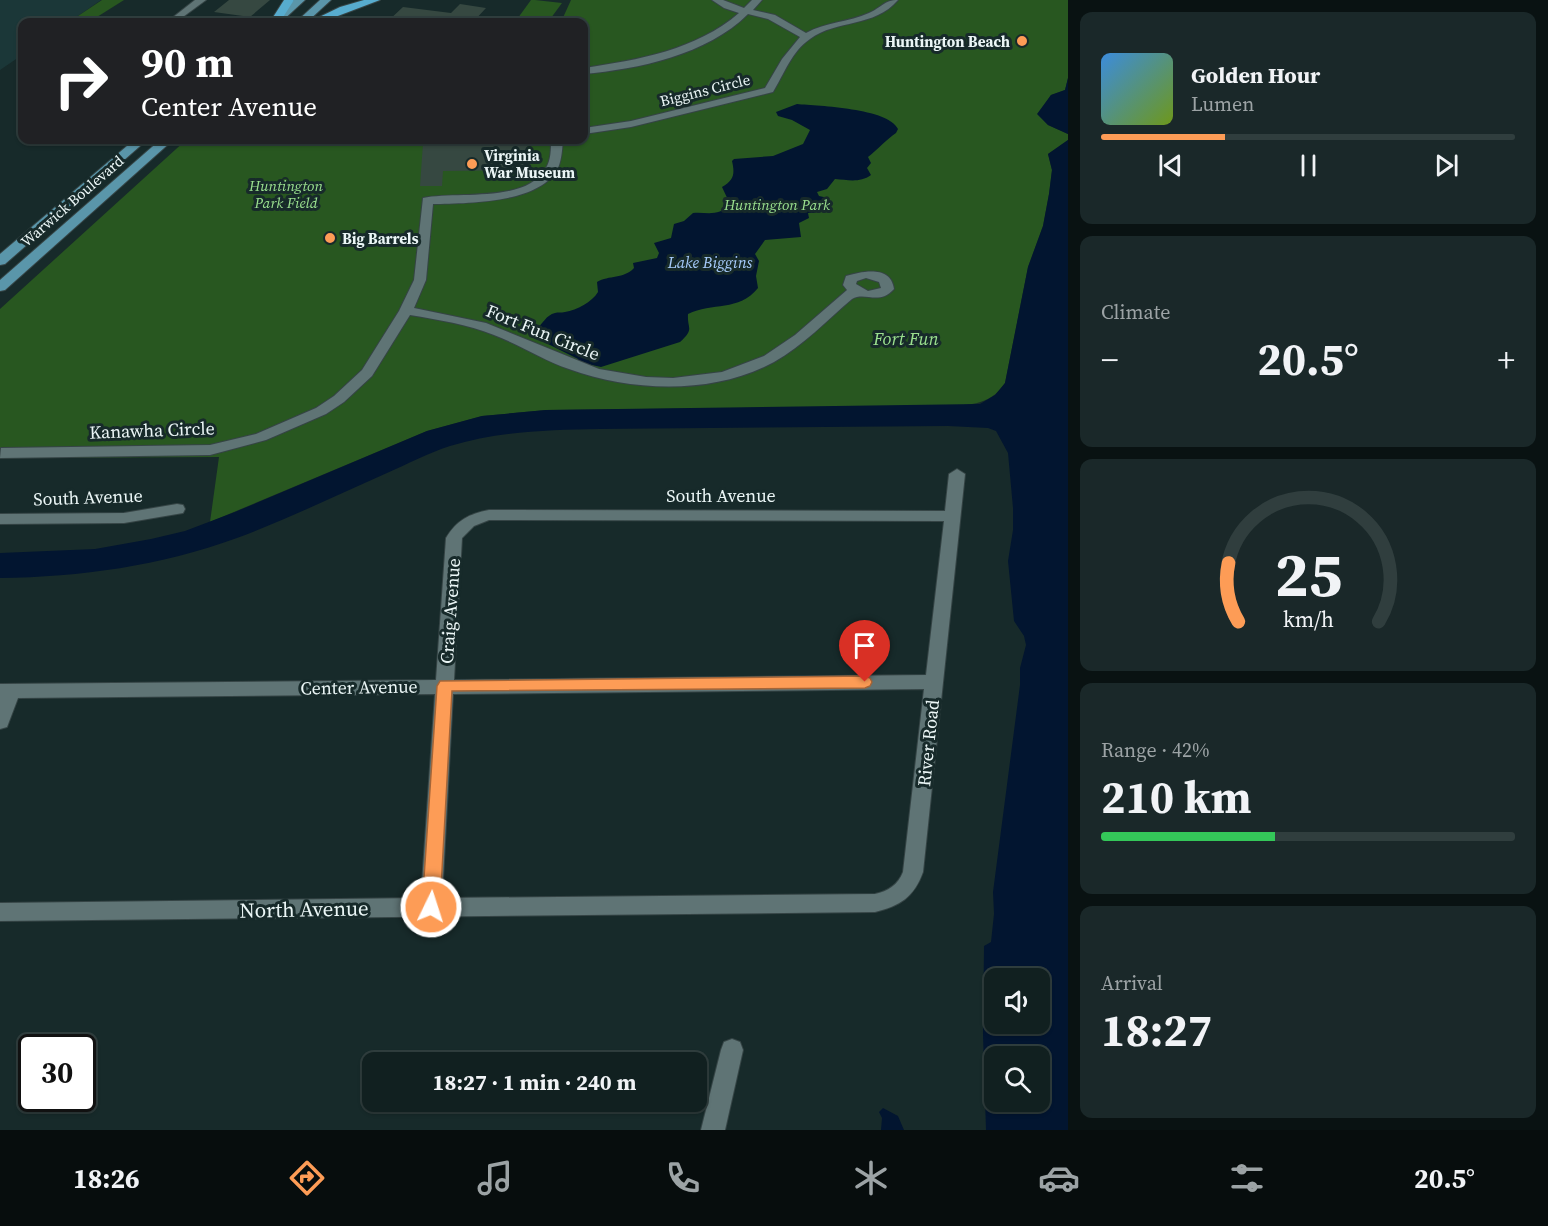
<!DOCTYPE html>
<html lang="en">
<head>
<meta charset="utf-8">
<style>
	:root { --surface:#112020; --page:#1a2829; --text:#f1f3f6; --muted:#9ca3a5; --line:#303e3e; --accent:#fd9c56 }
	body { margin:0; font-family:"Source Serif 4",serif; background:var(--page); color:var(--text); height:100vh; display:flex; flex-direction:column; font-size:22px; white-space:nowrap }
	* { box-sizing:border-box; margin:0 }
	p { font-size:20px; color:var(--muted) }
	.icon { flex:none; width:33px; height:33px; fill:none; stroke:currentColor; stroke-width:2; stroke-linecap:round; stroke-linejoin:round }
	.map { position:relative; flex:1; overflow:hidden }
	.panel { display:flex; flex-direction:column; gap:12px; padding:12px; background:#091212; width:480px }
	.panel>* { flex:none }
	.banner { position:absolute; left:18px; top:18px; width:570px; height:126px; border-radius:12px; box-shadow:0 2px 4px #0004,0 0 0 2px var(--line); background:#202124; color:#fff; overflow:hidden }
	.controls { position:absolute; left:984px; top:968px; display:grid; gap:12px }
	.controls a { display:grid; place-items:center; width:66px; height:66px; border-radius:12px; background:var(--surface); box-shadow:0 2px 4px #0004,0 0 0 2px var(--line); font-size:30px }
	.speed { position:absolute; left:18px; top:1034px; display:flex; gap:12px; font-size:30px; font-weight:700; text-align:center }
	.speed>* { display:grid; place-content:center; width:78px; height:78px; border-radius:50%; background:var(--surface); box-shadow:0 2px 4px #0004,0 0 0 2px var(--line); line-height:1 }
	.speed .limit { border:3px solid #111; border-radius:9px; background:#fff; color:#111 }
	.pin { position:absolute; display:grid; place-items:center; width:51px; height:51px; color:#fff; margin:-62px -26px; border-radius:50% 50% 50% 0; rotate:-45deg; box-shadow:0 0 6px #0007 }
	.pin .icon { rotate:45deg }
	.me { position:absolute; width:66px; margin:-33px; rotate:4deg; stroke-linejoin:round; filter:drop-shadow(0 0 4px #0008) }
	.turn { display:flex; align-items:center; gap:21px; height:126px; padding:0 24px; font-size:27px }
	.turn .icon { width:78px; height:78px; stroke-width:2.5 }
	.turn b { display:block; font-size:42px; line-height:51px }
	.big { font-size:45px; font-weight:700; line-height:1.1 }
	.panel .tile { flex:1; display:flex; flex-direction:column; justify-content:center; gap:9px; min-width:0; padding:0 21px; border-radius:12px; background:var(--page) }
	.panel .dial { align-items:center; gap:0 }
	.dial svg { height:156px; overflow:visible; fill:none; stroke:var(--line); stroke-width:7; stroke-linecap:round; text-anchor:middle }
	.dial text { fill:var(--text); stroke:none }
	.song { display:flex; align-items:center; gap:18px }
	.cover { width:72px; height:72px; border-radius:9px; background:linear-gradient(135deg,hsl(210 70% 55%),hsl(80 70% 35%)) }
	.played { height:6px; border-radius:3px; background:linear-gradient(90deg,var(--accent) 30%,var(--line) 30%) }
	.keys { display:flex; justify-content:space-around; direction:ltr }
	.heat { display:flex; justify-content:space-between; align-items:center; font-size:33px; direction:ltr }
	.charge { height:9px; border-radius:4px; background:linear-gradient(90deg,#34c759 42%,var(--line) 0) }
	.trip { position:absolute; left:362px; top:1052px; width:345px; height:60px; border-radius:12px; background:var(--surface); box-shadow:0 2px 4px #0004,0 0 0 2px var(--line); font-weight:700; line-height:60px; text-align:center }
	.menu { display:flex; height:96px; justify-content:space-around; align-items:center; background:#070d0d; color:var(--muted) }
	.menu .icon { width:42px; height:42px }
	.menu .selected { color:var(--accent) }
	.menu b { font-size:27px; color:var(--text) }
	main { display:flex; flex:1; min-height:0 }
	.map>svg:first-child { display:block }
</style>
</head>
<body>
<main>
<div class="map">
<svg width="1068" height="1130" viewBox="0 0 1068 1130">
	<rect width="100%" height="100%" fill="#172a2a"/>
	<polygon fill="#1b3738" points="0,0 101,0 69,22 22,22 22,55 0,70"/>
	<g fill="#285720">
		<polygon points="102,0 124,0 89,22 69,22"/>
		<polygon points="531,0 535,0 562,3 548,22 515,22"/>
		<path d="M571 0H1068V78L1065 90 1051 95 1038 114 1048 125 1068 134V140L1048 154 1052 170 1049 194 1043 226 1028 267 1005 383C990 407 965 405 941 406L546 410 482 416 427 431 210 522 219 457 0 458V309L186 140H584V22H561Z"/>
	</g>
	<g fill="#021530" fill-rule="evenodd">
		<polygon points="1068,78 1068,134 1048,125 1037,114 1051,95 1065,90"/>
		<path d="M797 104C819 106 888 108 898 129L896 133C888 138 877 150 868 157L871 163 867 168 871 175C860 183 848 180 835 179L827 189 817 192 819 196 828 198 827 205 822 208 817 207 815 213H808L809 218 799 223 801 237 765 240 755 254 759 261 756 276 758 288C739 312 712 302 688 314 687 329 695 328 680 342L601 367 578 362V359L540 340 536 329C543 324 546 315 555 313 558 312 561 313 565 312 577 310 592 302 598 292L597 282C609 275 624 279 634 268L633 263 657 258 659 253 654 243 671 238 674 224 684 221 693 213C708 212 719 217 730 204L722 187C734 180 735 174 732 161L734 159 773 156 803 144 810 130 792 120 778 116 776 112Z"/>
		<path d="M1068 140V1130H986L983 1035 984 946 991 942 994 914 993 892 1020 685V668L1026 645 1024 636 1014 621 1008 561 1013 530V508L1008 453 996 431 988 428 948 426 599 429C549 430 498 431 450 446 428 453 408 464 387 473 337 495 288 519 237 538 160 566 81 577 0 578V553L95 549 151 539 185 531 235 512 427 431 482 416 546 410 980 404 995 395 1005 383 1028 267 1043 226 1049 194 1052 170 1048 154ZM994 978H1040V1023H994ZM994 1056H1040V1101H994Z"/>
		<polygon points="883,1108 898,1116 904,1130 881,1130 882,1118 879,1112"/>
	</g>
	<g fill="#364841">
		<polygon points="229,0 270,0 250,17 214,12"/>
		<polygon points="460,4 486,8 473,22 387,22 403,7 451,13"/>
		<polygon points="527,141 528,170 443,171 442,186 420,186 423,143"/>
	</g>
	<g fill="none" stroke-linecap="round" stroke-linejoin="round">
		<defs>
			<g id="minor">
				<polygon points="195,0 206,0 176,22 167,22"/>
				<path d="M712 0H723L744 8 752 0H762L753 10 775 15 806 33C826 22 849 22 869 13 881 8 884 0 898 0 874 28 837 19 810 39 792 51 784 74 773 92L631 127 584 134V128L631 121 765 88 782 59 800 37 768 19 748 14C707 55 638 69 584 74V68C638 60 696 50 739 13L724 8Z"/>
				<path d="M551 140H563C562 149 562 159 558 168 540 204 467 203 433 204L426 280 414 308 486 323 599 369 646 377 673 378 722 372 764 356 795 335 847 290 843 285 846 276C863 271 891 265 894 289 879 306 865 291 852 299 827 320 803 346 774 362 713 395 633 392 569 369 543 360 520 345 494 335 467 324 439 320 410 315L372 376 344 402 326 414 266 440 210 455 0 458 1 448 210 445 256 434 316 408 334 396 362 370 399 311 414 280 423 198C456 191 526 204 546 168 551 160 551 149 551 140ZM866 278 879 282 881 288 868 291 856 284 857 281Z"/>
				<path d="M957 469 965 474 923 872C914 897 900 906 875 912L0 921V903L421 898 435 694 18 698 7 727 0 729V684L436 680 446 538C457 520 469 514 489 510L945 511 949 474ZM489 520 944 521 926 675 454 680 462 538 474 526ZM924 689 903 872C898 885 888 891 875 894L442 898 453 694Z"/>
				<polygon points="177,504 183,505 185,509 183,513 124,523 0,524 0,514 124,513"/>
				<polygon points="732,1039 740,1042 743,1050 725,1130 701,1130 721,1050 724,1042"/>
			</g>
			<g id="major">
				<polygon points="294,0 305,0 281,22 270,22"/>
				<polygon points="320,0 331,0 307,22 296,22"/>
				<polygon points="134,140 147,140 5,264 0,265 0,254"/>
				<polygon points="160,140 173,140 5,290 0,291 0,280"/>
			</g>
			<g id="highway">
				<polygon points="284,0 294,0 280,22 270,22"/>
				<polygon points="364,0 380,0 322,22 309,22 340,7"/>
			</g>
		</defs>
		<use href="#minor" stroke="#354445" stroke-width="2"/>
		<use href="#major" stroke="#354445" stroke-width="2"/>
		<use href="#highway" stroke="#354445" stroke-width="2"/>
		<use href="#minor" fill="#5f7475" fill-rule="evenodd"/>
		<use href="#major" fill="#5a96aa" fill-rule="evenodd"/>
		<use href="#highway" fill="#57acce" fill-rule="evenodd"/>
	</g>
	<polygon fill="#fd9c56" stroke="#a46538" stroke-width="1.5" points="865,676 870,678 872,682 870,686 865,688 452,691 440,907 437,913 431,915 425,913 422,907 437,686 440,681"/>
	<g fill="#fd9c56" stroke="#172a2a" stroke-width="2">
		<circle cx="1022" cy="41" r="6"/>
		<circle cx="472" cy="164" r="6"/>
		<circle cx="330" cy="238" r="6"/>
	</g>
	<g text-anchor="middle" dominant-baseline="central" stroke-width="6" stroke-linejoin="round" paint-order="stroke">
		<g font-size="15" font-weight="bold" fill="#ebf6f6" stroke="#172a2a" text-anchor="start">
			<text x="1010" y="41" text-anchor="end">Huntington Beach</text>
			<text x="484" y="155">Virginia<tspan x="484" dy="17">War Museum</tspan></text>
			<text x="342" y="238">Big Barrels</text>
		</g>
		<g font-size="15" fill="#ebf6f6" stroke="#172a2a">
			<text transform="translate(705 90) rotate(-14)">Biggins Circle</text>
			<text transform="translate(72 201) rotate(-41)">Warwick Boulevard</text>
		</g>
		<g font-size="15" font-style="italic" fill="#9be18f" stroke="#172a2a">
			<text x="286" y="185">Huntington<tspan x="286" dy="17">Park Field</tspan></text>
			<text x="777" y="204">Huntington Park</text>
		</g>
		<g font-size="16" font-style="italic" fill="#a6cbfb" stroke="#172a2a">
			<text x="710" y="262">Lake Biggins</text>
		</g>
		<g font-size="18" fill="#ebf6f6" stroke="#172a2a">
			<text transform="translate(543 332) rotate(22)">Fort Fun Circle</text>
			<text transform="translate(152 430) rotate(-2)">Kanawha Circle</text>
			<text x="721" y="495">South Avenue</text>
			<text transform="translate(88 497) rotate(-2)">South Avenue</text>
			<text transform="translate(450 611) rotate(-86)">Craig Avenue</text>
			<text transform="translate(359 687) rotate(-1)">Center Avenue</text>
			<text transform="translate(928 743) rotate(-84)">River Road</text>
		</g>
		<g font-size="18" font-style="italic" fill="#9be18f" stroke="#172a2a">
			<text x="906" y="338">Fort Fun</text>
		</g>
		<g font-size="21" fill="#ebf6f6" stroke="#172a2a">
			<text transform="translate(304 909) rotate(-1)">North Avenue</text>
		</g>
	</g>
</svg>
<div class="controls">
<a><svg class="icon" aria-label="sound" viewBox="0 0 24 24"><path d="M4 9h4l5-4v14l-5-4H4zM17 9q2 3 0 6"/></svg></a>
<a><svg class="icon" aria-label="search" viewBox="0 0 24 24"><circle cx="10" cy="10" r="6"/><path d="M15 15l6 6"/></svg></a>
</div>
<div class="speed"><div class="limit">30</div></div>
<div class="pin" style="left:865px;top:682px;background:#d93025"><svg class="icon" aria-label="arrive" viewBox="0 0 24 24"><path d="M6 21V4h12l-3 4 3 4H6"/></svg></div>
<svg class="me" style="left:431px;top:907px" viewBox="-20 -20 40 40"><circle r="17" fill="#fd9c56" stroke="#fff" stroke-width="3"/><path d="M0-11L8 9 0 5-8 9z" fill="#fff"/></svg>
<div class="trip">18:27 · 1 min · 240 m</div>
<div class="banner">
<div class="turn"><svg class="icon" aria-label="right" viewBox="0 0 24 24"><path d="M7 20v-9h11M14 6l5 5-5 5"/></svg><div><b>90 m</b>Center Avenue</div></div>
</div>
</div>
<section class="panel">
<div class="tile">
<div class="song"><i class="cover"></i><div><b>Golden Hour</b><p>Lumen</p></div></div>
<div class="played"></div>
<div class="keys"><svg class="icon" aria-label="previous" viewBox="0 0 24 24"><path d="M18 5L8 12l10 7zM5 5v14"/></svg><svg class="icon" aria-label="pause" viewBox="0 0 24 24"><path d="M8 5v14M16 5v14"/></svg><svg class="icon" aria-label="next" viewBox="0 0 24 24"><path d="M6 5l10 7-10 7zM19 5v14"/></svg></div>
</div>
<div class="tile"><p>Climate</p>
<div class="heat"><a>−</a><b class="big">20.5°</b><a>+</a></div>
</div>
<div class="tile dial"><svg viewBox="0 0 100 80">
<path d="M14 69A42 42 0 1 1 86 69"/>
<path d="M14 69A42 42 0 0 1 9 39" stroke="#fd9c56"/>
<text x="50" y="56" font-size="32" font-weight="700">25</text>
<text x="50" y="72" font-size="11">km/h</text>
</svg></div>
<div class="tile"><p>Range · 42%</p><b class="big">210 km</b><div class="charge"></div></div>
<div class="tile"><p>Arrival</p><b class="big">18:27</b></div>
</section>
</main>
<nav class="menu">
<b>18:26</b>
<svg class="icon selected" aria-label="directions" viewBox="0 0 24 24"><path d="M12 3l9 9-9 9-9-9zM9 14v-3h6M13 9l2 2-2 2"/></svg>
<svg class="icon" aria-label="music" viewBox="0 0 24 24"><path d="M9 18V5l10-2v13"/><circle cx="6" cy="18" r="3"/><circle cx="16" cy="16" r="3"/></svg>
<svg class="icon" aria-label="phone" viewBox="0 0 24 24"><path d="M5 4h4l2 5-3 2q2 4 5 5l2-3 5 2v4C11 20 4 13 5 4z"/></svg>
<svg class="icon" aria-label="climate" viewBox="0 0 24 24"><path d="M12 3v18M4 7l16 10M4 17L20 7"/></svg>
<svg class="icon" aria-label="car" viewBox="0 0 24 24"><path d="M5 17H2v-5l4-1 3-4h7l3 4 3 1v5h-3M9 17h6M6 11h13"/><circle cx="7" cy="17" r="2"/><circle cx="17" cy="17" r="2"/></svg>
<svg class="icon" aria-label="filters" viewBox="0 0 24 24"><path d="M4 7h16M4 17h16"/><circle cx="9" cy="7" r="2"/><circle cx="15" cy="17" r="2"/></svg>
<b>20.5°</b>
</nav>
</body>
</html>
